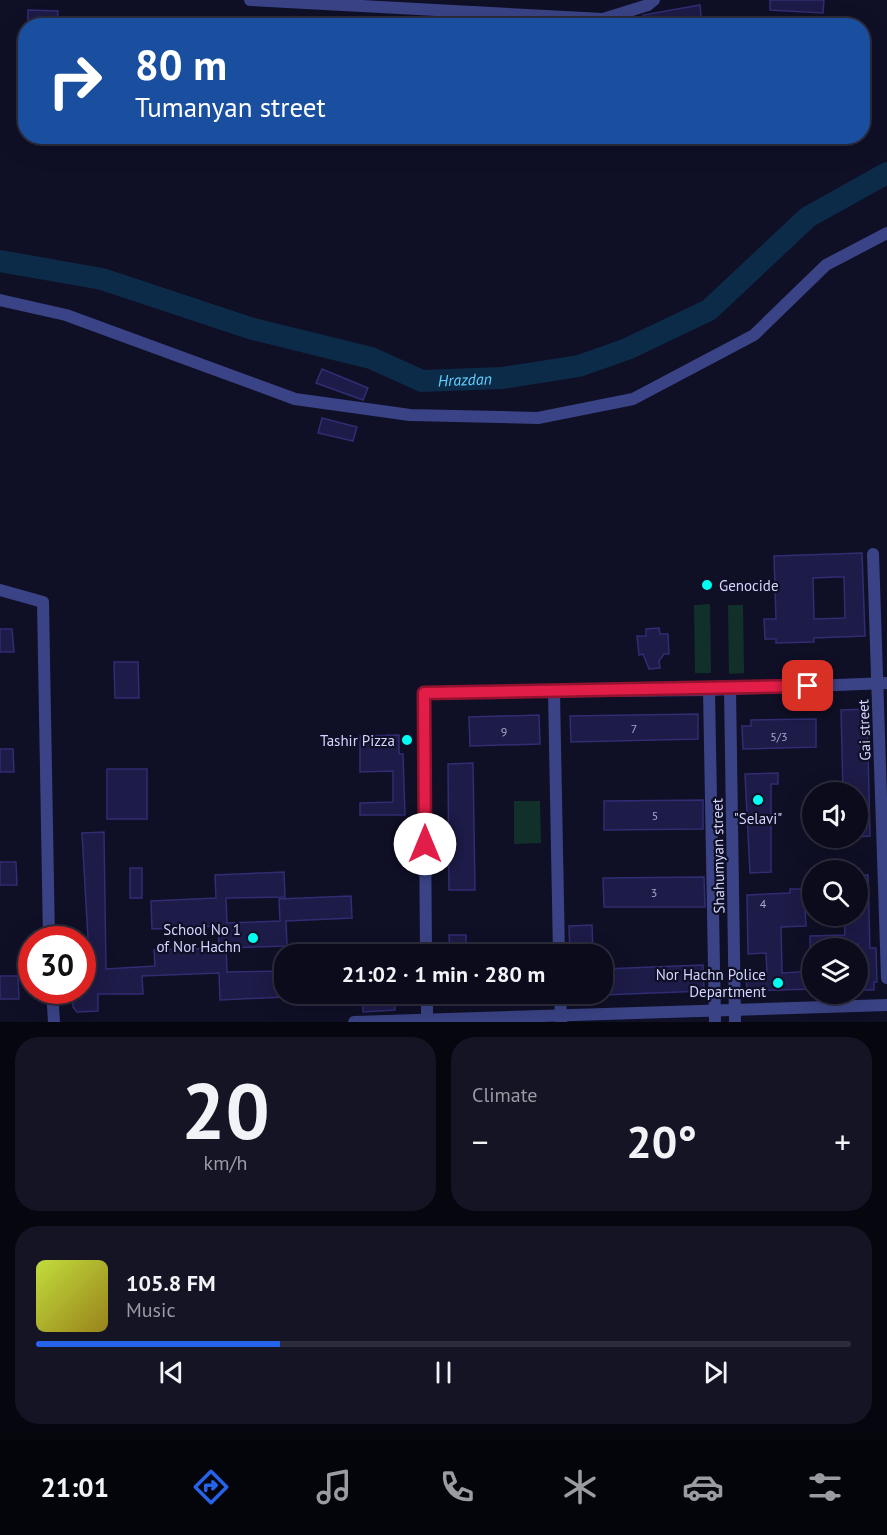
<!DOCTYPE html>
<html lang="en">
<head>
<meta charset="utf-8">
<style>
	:root { --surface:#0b0b1c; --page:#141425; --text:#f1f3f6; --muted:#9a9ba3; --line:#2b2b3b; --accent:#2563eb }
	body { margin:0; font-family:"PT Sans",sans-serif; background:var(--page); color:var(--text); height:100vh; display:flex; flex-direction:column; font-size:22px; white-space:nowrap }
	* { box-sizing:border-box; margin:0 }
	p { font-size:20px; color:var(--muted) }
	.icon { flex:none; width:33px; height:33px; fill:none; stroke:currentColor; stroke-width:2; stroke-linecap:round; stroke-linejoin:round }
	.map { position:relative; height:1022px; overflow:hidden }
	.sheet { display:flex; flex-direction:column; gap:15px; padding:15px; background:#06060f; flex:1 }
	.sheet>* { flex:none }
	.banner { position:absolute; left:18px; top:18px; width:852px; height:126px; border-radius:24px; box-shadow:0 6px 24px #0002,0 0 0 2px var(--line); background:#1a4fa0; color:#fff; overflow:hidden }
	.buttons { position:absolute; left:802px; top:782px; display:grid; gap:12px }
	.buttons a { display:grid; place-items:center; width:66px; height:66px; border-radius:50%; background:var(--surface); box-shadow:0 6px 24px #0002,0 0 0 2px var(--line); font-size:30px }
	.speed { position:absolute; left:18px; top:926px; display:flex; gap:12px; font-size:30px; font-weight:700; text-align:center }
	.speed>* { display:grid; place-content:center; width:78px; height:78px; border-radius:50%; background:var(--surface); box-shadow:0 6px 24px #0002,0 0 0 2px var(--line); line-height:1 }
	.speed .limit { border:9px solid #d22; background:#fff; color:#111 }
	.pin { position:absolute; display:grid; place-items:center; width:51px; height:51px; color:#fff; margin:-26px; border-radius:12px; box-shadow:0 3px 9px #0006 }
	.me { position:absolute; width:66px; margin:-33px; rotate:0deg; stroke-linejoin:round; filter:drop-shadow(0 0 4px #0008) }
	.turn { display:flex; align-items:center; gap:21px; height:126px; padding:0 18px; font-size:27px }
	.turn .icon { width:78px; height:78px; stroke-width:2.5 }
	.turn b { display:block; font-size:42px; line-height:51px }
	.big { font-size:45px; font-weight:700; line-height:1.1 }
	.sheet .widget { flex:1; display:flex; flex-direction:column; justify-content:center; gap:9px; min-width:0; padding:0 21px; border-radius:24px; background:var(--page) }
	.sheet .dial { align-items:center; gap:0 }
	.dial b { font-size:78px; line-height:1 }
	.song { display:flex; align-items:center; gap:18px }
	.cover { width:72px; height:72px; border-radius:9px; background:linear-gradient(135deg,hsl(70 70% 55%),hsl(50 70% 35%)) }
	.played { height:6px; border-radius:3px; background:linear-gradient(90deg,var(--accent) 30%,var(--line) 30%) }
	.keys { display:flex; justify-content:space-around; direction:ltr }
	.heat { display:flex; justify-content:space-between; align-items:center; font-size:33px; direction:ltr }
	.sheet .tiles { flex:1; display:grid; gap:15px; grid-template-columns:1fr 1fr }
	.widget:last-child { grid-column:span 2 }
	.trip { position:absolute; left:274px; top:944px; width:339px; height:60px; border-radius:24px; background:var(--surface); box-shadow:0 6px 24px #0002,0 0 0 2px var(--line); font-weight:700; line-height:60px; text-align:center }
	.menu { display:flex; height:96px; justify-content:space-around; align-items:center; background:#04040b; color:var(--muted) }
	.menu .icon { width:42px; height:42px }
	.menu .on { color:var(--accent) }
	.menu b { font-size:27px; color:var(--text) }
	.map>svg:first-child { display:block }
</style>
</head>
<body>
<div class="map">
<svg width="887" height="1022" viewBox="0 0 887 1022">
	<rect width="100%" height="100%" fill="#0f0f26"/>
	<g fill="#12302a">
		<polygon points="710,604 711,673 695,673 694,605"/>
		<polygon points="728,605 743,605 744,673 729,674"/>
		<polygon points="514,801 540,801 541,843 514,844"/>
	</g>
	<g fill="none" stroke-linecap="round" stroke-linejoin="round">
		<path stroke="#0c2b48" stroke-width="22" id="s1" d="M0 261 102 279 253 329 371 358 422 381 502 378 579 366 627 349 709 310 808 217 887 173"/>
	</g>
	<g fill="#1d1b47" stroke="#302d73" stroke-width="1.5" fill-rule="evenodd">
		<polygon points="770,0 824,0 823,13 770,10"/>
		<polygon points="700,5 702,26 645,26 643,15"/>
		<polygon points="28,10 58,11 57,26 28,26"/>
		<polygon points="322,369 368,388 363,400 316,383"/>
		<polygon points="322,418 357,427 353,441 318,433"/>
		<path d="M862 553 865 636 814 638V642L776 643V639H765L764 619H776L774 556ZM836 577H844L845 618 814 619 813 578Z"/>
		<polygon points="659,628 660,634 668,634 669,654 664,654 659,661 660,668 649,669 643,654 639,655 637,636 646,636 646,629"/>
		<polygon points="0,629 12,629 14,652 0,652"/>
		<polygon points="114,662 138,662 139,698 115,698"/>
		<polygon points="867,709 870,836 858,837 858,792 843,792 841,710"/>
		<polygon points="698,714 698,739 571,742 570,716"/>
		<polygon points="539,715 540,744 470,746 469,717"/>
		<polygon points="816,719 816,747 743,749 742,726 751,726 751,720"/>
		<polygon points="399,735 399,754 403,754 405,815 360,815 360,803 393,802 393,771 360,772 360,736"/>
		<polygon points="0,749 13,749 14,772 0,772"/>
		<polygon points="473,763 475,890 449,890 448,764"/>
		<rect x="107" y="769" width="40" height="50"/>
		<polygon points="778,773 778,784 771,784 771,872 750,873 745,774"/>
		<polygon points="703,800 703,829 604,830 604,801"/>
		<polygon points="104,832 106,969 155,966 154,950 219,948 218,926 152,929 151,901 216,898 215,875 284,872 285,897 226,898 227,923 280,921 279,899 351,896 352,918 286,921 287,946 226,948 227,972 285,971 285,997 220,1000 219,973 142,976 143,994 98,994 98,1011 77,1012 73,1007 73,990 82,990 82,974 90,974 82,833"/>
		<polygon points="0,862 16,862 17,885 0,885"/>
		<rect x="130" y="868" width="12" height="30"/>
		<polygon points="858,875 868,875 870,948 876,948 877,982 874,982 874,990 858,990 858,944 810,948 810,936 845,935 844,915 858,915"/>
		<polygon points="704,877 705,907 604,907 603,878"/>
		<polygon points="790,889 804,889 806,926 781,927 782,973 813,971 813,989 747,991 746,974 767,973 766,953 748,954 747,895 790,893"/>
		<polygon points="592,925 593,954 570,954 569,926"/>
		<polygon points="449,935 466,935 466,953 450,954"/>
		<polygon points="703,965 704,991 603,995 603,969"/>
		<polygon points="0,976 18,976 19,999 0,999"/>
		<polygon points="362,993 394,993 395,1010 363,1012"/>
	</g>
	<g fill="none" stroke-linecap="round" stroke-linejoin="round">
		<g stroke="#3a4385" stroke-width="12">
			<polyline points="250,0 603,19 648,5 654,0"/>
			<polyline points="0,300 66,315 295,399 410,415 538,418 633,399 754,335 826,265 887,233"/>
			<polyline points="873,554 887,978"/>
			<polyline points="0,590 43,602 49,939"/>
			<polyline points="554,692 559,954"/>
			<polyline points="426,954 424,693 709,690 887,683"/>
			<polyline points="52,990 54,1022"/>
			<polyline points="427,993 427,1022"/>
			<polyline points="560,993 561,1022"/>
		</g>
		<g stroke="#3a4385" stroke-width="12">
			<polyline points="730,689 735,1022"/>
			<polyline points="709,690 715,1022"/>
			<polyline points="354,1022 887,1005"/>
		</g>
	</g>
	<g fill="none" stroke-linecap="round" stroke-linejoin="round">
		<defs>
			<polyline id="route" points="425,844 424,693 808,686"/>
		</defs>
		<use href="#route" stroke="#92132f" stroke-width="15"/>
		<use href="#route" stroke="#e11d48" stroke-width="10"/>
	</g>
	<g fill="#00fff1" stroke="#0f0f26" stroke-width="2">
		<circle cx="707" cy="585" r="6"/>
		<circle cx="407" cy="740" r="6"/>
		<circle cx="758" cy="800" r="6"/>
		<circle cx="253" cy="938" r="6"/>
		<circle cx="778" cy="983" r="6"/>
	</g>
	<g text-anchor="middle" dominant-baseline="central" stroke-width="4.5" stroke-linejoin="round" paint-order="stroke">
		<g font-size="12" fill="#a6a7d1">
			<text x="634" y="728">7</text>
			<text x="504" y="731">9</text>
			<text x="779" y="736">5/3</text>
			<text x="655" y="815">5</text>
			<text x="654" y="892">3</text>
			<text x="763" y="903">4</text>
		</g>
		<g font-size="15" fill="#d4d6ff" stroke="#0f0f26" text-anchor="end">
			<text x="719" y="585" text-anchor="start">Genocide</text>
			<text x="395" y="740">Tashir Pizza</text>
			<text x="758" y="818" text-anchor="middle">"Selavi"</text>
			<text x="241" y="929">School No 1<tspan x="241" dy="17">of Nor Hachn</tspan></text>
			<text x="766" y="974">Nor Hachn Police<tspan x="766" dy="17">Department</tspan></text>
		</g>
		<g font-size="15" fill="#d4d6ff" stroke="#0f0f26">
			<text transform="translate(864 730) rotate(-92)">Gai street</text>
			<text transform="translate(718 856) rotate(-91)">Shahumyan street</text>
		</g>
		<g font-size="16" font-style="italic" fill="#62cfff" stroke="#0f0f26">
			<text stroke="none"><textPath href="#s1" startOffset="483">Hrazdan</textPath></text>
		</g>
	</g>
</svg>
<div class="buttons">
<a><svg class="icon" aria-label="sound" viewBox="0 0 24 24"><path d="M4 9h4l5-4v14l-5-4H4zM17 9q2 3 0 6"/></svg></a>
<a><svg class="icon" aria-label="search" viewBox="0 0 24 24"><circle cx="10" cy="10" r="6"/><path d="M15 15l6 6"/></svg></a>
<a><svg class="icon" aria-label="layers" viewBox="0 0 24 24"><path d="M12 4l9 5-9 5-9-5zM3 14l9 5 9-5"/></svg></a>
</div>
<div class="speed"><div class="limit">30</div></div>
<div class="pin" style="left:808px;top:686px;background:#d93025"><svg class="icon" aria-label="arrive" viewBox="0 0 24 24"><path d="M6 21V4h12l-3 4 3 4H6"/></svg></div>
<svg class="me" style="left:425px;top:844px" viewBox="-20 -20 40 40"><circle r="19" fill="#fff"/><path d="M0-13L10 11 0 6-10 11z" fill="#e11d48"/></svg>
<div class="trip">21:02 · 1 min · 280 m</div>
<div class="banner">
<div class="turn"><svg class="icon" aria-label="right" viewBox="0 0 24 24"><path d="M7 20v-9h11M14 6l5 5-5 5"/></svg><div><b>80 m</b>Tumanyan street</div></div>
</div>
</div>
<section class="sheet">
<div class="tiles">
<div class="widget dial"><b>20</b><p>km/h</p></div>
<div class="widget"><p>Climate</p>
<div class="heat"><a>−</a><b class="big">20°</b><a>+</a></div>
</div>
<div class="widget">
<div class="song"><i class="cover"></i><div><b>105.8 FM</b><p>Music</p></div></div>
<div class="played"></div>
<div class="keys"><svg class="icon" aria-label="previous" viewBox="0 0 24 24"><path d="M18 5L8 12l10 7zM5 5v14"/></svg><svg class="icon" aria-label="pause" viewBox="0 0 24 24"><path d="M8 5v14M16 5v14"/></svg><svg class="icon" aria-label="next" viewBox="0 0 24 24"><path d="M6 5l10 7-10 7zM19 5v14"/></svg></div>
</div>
</div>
</section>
<nav class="menu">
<b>21:01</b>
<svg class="icon on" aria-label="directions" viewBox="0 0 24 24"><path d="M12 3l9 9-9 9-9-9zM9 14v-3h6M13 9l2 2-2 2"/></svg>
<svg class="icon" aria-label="music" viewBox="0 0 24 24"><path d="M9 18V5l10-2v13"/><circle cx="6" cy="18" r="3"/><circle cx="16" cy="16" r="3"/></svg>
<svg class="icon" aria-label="phone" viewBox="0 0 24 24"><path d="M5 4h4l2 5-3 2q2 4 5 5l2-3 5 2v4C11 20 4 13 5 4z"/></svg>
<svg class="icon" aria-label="climate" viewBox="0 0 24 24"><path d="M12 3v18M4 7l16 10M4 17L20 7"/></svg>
<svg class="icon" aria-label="car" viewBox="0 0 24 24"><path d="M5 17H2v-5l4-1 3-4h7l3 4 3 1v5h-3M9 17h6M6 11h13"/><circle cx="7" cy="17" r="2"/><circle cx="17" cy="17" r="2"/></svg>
<svg class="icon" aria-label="filters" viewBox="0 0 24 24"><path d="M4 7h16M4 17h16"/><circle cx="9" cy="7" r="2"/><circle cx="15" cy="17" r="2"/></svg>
</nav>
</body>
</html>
